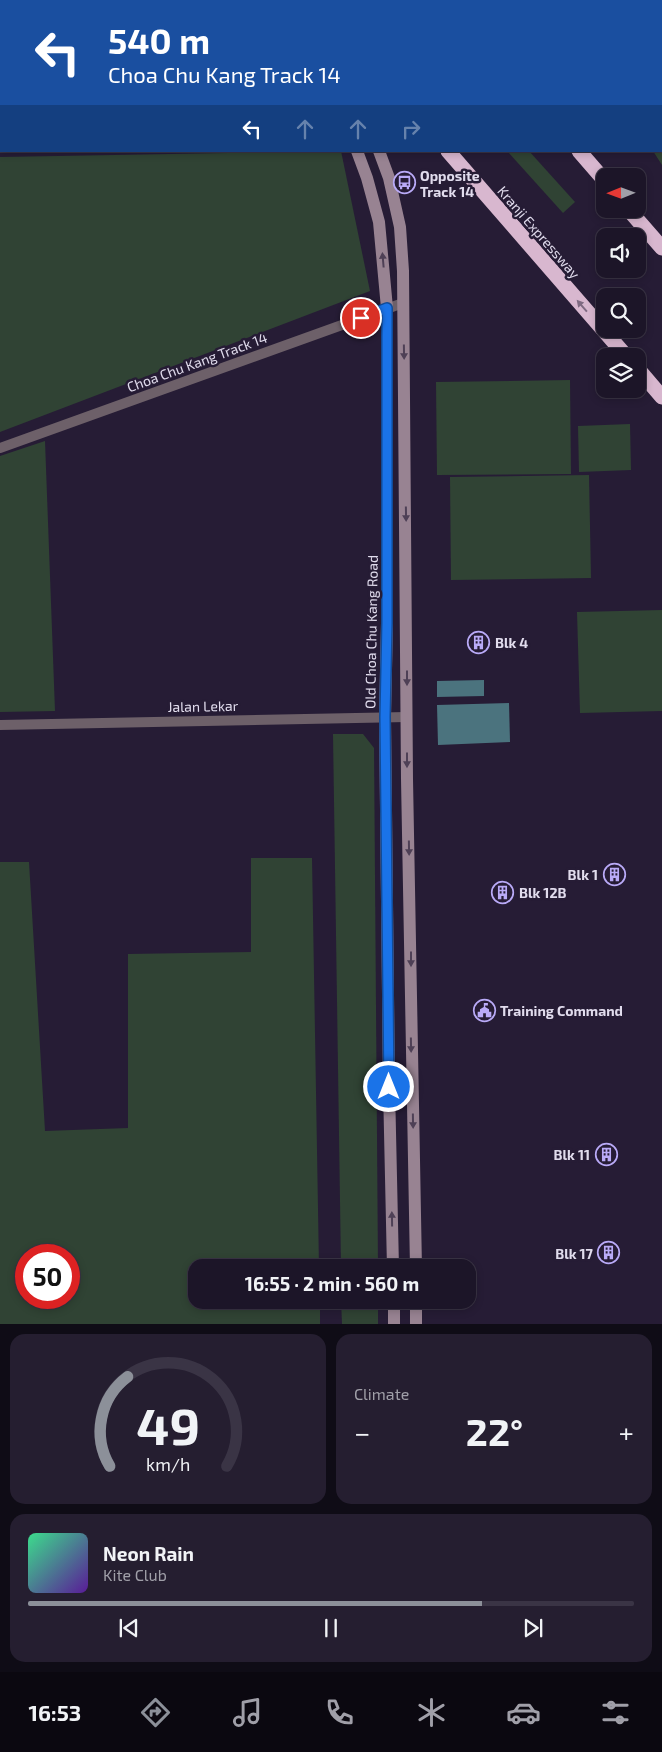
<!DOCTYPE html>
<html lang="en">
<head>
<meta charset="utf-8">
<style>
	:root { --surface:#1c1528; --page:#251e30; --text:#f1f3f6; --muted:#a09fa8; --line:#3a3445; --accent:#8c9099 }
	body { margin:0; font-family:"Exo 2",sans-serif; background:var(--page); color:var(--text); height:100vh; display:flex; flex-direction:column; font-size:19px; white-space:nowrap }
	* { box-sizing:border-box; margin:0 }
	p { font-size:16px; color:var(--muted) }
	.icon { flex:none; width:28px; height:28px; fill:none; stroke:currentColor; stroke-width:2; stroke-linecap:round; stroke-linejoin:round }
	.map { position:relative; height:1324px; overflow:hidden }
	.details { display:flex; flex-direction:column; gap:10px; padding:10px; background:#0f0c16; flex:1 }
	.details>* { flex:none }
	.guide { position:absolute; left:0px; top:0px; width:662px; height:152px; box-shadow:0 2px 8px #0003,0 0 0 1px var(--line); background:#1a4fa0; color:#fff; overflow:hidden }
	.needle { width:32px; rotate:269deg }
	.buttons { position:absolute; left:596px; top:168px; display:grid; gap:10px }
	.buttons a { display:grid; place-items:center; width:50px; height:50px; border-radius:10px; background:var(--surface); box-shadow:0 2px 8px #0003,0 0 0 1px var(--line); font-size:25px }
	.speed { position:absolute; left:15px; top:1244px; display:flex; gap:10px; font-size:25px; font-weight:700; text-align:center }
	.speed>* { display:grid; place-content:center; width:65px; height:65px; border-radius:50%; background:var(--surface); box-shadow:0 2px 8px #0003,0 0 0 1px var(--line); line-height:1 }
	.speed .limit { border:8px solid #d22; background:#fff; color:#111 }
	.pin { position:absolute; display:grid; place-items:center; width:42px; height:42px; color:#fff; margin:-21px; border:2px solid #fff; border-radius:50%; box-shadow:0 1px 5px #0007 }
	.me { position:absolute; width:55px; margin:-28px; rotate:0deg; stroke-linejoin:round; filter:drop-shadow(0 0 4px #0008) }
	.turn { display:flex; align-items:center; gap:18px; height:105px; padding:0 25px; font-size:22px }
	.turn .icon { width:65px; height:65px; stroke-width:2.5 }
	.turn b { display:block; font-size:35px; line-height:42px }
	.lanes { display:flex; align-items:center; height:48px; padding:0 25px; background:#0003; justify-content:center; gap:25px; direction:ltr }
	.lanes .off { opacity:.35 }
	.big { font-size:38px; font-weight:700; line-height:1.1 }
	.details .tile { flex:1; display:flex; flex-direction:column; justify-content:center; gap:8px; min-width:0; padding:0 18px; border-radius:15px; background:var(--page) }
	.details .dial { align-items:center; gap:0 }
	.dial svg { height:130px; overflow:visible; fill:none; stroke:var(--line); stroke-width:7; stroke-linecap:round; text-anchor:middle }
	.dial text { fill:var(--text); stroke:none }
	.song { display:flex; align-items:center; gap:15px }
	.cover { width:60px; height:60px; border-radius:8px; background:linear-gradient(135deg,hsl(150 70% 55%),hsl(270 70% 35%)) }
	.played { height:5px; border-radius:2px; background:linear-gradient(90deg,var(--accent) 75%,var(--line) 75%) }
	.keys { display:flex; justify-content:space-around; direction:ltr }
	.heat { display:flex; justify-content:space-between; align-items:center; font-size:28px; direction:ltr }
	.details .tiles { flex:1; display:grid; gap:10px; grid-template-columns:1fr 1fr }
	.tile:last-child { grid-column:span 2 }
	.trip { position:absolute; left:188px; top:1259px; width:288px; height:50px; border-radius:15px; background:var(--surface); box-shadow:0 2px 8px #0003,0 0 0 1px var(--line); font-weight:700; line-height:50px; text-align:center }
	.menu { display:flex; height:80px; justify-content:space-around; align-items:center; background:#0b0810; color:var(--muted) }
	.menu .icon { width:35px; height:35px }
	.menu .active { color:var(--accent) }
	.menu b { font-size:22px; color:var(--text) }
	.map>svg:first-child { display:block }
</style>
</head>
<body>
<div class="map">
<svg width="662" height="1325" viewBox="0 0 662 1325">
	<rect width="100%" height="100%" fill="#261c35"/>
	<g fill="#304334" fill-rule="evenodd">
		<polygon points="522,0 662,0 662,165 653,151 661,151 661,1"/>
		<polygon points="341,151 370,291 0,432 0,157"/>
		<polygon points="507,151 529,151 575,202 563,213"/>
		<polygon points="570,380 571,474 437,475 436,382"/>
		<polygon points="630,424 631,470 579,472 578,426"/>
		<polygon points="45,441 55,711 0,712 0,456"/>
		<polygon points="589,475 591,578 451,580 450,477"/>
		<polygon points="662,610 662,711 580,713 577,612"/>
		<polygon points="333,734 363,734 374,748 378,1267 341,1267"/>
		<path d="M251 858H312L319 1267 196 1268V1300H320V1324H0V862H29L45 1131 128 1128V954L251 952ZM26 1255H69V1298H26Z"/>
		<polygon points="341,1300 378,1300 378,1324 342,1324"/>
	</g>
	<g fill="#4b737e">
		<polygon points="484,680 484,696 437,697 437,681"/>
		<polygon points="509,703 510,742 438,745 437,705"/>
	</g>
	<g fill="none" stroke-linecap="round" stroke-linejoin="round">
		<g stroke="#6d6069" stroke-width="10">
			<polyline points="0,448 403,303"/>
			<polyline points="0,725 407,717"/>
		</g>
		<g stroke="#988392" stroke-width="12">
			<polyline points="229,0 230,1"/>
			<polyline points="271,1 273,0"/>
			<polyline points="357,151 367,178 379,222 387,308 387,623 385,717 389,1087 393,1268"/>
			<polyline points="379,151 389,178 400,227 403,271 407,779 416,1268"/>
			<polyline points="394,1300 394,1325"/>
			<polyline points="416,1300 416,1325"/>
		</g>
		<g stroke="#d8b7cf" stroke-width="15">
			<polyline points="313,0 314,1"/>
			<polyline points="450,0 451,1"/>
			<polyline points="448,151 626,356"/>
			<polyline points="579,151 605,181"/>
			<polyline points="628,209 662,248"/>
			<polyline points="638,369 662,397"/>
		</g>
	</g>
	<defs><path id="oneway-solid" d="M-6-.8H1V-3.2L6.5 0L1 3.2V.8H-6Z" transform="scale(1.25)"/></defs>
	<g fill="#4e4056">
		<use href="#oneway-solid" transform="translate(383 260) rotate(-95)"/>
		<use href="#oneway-solid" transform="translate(404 352) rotate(89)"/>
		<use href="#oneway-solid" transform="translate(406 514) rotate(89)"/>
		<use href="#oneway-solid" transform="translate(407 678) rotate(90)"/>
		<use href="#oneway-solid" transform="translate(407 760) rotate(90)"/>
		<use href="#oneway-solid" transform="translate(409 848) rotate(89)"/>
		<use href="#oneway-solid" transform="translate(411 959) rotate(90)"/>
		<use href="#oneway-solid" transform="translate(411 1045) rotate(89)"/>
		<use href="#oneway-solid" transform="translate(413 1121) rotate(89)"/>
		<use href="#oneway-solid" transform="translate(392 1219) rotate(-91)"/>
	</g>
	<use fill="#7f6a82" href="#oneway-solid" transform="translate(582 306) rotate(-131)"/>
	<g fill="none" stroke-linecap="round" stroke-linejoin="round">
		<defs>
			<polyline id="route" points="361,318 387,308 387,623 385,717 389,1087"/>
		</defs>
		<use href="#route" stroke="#114b97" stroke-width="12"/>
		<use href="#route" stroke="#1a73e8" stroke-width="9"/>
	</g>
	<defs>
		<symbol id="bus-ring" viewBox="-11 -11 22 22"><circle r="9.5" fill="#261c35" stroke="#b9aaf7" stroke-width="1.5"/><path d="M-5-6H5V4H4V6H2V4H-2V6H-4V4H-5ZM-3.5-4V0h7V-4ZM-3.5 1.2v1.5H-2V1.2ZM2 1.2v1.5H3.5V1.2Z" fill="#b9aaf7"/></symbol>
		<symbol id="building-ring" viewBox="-11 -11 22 22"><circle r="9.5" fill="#261c35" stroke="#b9aaf7" stroke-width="1.5"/><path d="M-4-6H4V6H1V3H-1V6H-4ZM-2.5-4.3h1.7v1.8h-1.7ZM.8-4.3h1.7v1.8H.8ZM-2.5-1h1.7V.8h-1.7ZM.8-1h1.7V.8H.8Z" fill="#b9aaf7"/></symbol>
		<symbol id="civic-ring" viewBox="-11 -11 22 22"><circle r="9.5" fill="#261c35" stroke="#b9aaf7" stroke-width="1.5"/><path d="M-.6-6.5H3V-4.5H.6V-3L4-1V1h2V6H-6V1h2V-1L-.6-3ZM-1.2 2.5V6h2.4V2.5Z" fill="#b9aaf7"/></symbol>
	</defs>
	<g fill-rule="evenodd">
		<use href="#bus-ring" x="392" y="170" width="25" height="25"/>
		<use href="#building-ring" x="466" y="630" width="25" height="25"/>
		<use href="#building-ring" x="602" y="862" width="25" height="25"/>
		<use href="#building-ring" x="490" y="880" width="25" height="25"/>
		<use href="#civic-ring" x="472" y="998" width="25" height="25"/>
		<use href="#building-ring" x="594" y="1142" width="25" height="25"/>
		<use href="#building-ring" x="596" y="1240" width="25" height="25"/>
	</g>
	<g text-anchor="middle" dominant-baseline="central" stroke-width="5" stroke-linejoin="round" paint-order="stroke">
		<g font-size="14" font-weight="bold" fill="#e1dced" stroke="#261c35" text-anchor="start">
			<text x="420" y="175">Opposite<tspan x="420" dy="16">Track 14</tspan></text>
			<text x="495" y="642">Blk 4</text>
			<text x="598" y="874" text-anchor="end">Blk 1</text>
			<text x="519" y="892">Blk 12B</text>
			<text x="500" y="1010">Training Command</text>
			<text x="590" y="1154" text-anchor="end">Blk 11</text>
			<text x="593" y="1253" text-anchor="end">Blk 17</text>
		</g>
		<g font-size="14" fill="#e1dced" stroke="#261c35">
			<text transform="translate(539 232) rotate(49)">Kranji Expressway</text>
			<text transform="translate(197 362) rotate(-20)">Choa Chu Kang Track 14</text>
			<text transform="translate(371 632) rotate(-89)">Old Choa Chu Kang Road</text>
			<text transform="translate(203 706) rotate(-1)">Jalan Lekar</text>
		</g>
	</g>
</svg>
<div class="buttons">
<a><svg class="needle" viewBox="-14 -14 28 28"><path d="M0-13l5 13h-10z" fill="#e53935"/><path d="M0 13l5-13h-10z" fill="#a09fa8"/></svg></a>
<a><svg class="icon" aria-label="sound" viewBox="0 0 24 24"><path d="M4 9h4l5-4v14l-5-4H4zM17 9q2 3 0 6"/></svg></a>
<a><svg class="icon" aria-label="search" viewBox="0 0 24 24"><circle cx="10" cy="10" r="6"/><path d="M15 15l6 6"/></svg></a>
<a><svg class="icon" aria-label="layers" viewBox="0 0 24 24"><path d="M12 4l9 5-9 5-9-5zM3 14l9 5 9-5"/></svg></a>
</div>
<div class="speed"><div class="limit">50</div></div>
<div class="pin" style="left:361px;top:318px;background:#d93025"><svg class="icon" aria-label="arrive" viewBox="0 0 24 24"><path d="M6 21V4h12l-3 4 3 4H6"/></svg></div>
<svg class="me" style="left:389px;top:1087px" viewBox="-20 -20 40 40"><circle r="17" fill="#1a73e8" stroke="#fff" stroke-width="3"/><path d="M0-11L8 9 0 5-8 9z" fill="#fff"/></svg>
<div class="trip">16:55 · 2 min · 560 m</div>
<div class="guide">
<div class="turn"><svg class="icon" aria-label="left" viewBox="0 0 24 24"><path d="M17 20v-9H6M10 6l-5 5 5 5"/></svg><div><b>540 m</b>Choa Chu Kang Track 14</div></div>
<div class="lanes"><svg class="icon" aria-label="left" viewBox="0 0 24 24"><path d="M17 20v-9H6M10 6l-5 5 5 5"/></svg><svg class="icon off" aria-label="ahead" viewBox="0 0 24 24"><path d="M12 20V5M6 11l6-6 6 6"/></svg><svg class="icon off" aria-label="ahead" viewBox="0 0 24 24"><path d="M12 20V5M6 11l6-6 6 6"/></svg><svg class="icon off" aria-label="right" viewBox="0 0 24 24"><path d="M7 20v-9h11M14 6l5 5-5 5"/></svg></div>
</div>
</div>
<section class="details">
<div class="tiles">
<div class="tile dial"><svg viewBox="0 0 100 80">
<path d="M14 69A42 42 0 1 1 86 69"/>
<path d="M14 69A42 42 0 0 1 25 14" stroke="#8c9099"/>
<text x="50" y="56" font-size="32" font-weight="700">49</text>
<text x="50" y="72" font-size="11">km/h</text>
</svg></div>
<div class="tile"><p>Climate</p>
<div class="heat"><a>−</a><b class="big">22°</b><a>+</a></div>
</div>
<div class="tile">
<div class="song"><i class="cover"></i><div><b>Neon Rain</b><p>Kite Club</p></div></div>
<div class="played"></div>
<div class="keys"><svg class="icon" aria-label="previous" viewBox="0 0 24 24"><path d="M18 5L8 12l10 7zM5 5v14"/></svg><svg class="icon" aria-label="pause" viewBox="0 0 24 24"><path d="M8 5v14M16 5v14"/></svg><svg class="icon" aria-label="next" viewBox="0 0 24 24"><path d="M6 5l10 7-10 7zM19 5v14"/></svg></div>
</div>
</div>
</section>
<nav class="menu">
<b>16:53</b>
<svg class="icon active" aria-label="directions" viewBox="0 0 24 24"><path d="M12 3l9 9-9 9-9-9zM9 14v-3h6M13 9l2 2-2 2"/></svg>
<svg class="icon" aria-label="music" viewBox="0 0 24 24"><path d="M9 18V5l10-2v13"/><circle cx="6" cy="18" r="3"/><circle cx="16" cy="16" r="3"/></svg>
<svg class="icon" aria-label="phone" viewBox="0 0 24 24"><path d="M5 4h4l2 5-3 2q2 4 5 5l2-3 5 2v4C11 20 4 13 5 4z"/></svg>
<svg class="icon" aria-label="climate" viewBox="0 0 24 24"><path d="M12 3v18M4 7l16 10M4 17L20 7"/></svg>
<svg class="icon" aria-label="car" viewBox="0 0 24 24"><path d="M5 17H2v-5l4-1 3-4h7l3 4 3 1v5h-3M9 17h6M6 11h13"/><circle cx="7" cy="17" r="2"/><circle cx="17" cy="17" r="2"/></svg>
<svg class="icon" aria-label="filters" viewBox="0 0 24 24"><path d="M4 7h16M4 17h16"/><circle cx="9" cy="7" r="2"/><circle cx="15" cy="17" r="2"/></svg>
</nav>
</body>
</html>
